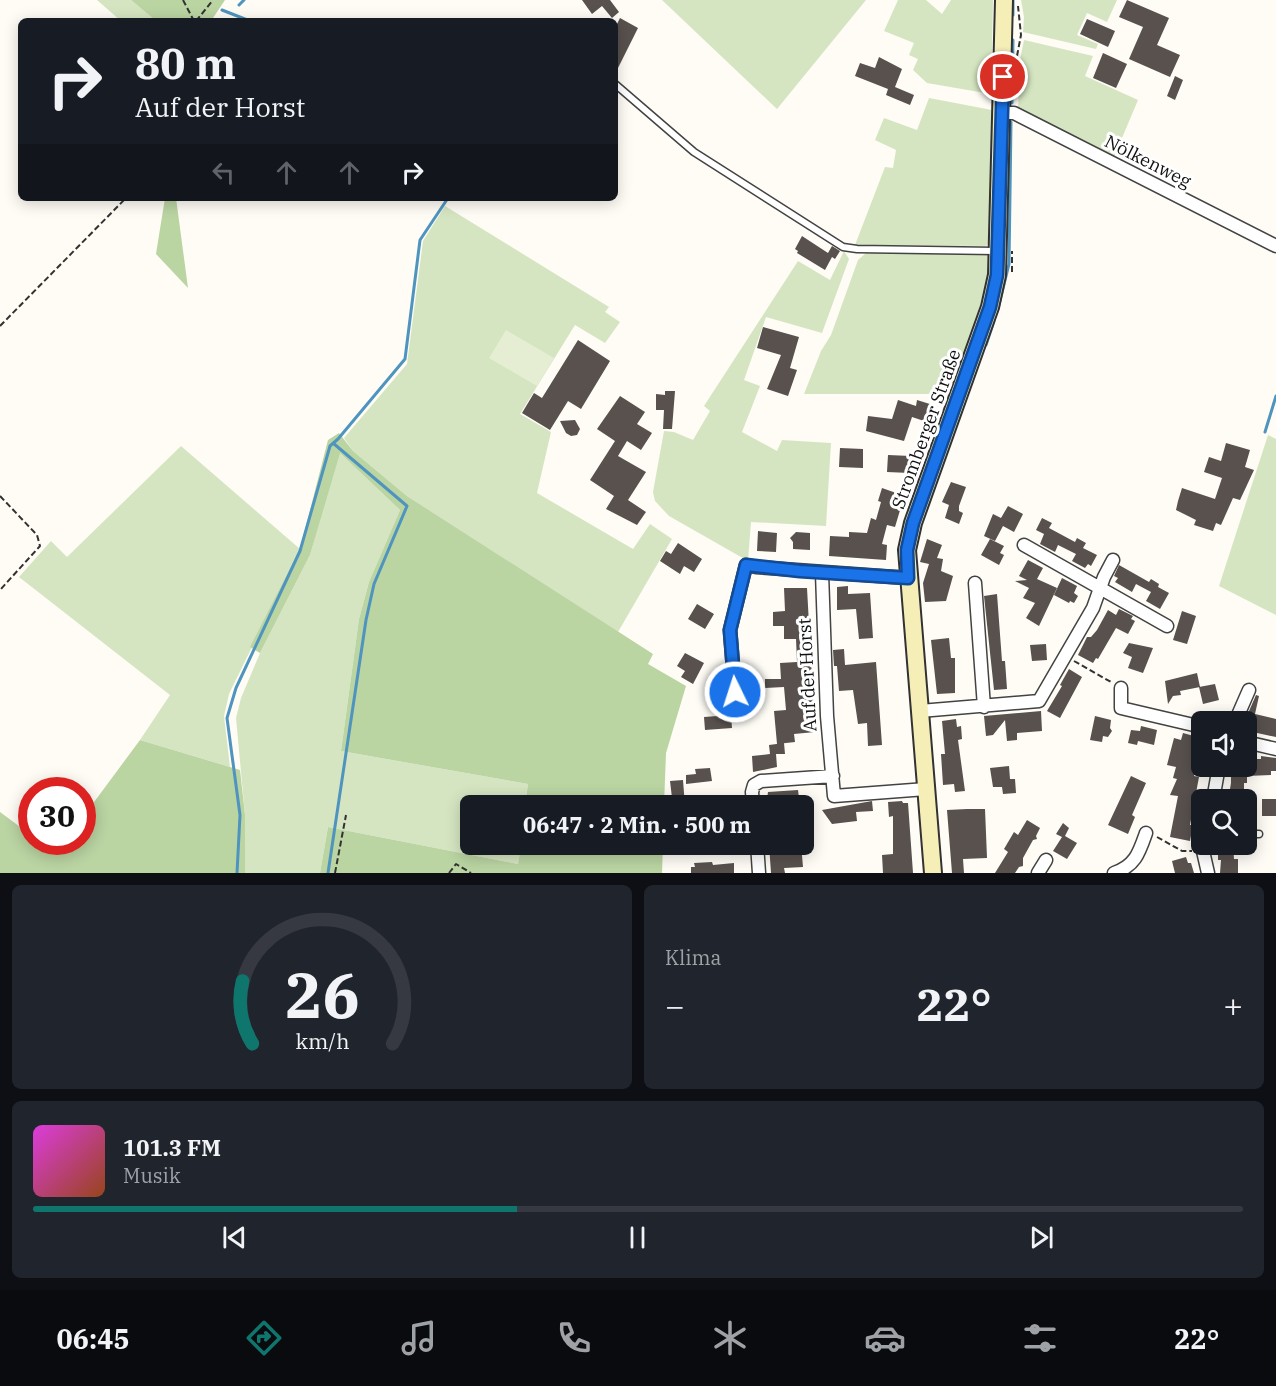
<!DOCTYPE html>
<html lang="de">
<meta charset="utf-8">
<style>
:root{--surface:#171b24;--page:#20242c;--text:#f1f3f6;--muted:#9ea1a6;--line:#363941;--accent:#0f766e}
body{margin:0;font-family:"IBM Plex Serif",serif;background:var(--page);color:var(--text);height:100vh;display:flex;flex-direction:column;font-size:22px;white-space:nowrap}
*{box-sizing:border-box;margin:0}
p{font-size:20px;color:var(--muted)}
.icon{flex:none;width:33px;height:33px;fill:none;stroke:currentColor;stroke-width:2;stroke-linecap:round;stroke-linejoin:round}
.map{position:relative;height:873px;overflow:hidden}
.panel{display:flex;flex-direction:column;gap:12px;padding:12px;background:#0d0f14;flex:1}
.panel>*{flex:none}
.hud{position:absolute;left:18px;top:18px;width:600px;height:183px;border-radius:9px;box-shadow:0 3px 15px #0003;background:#171b24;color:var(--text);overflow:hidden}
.controls{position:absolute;left:1191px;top:711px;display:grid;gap:12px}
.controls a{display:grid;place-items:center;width:66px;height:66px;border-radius:9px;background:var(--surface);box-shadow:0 3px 15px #0003;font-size:30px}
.speed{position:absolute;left:18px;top:777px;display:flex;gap:12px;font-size:30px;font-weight:700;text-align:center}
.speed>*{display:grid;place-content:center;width:78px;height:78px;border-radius:50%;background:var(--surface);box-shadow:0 3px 15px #0003;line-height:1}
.speed .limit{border:9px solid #d22;background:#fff;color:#111}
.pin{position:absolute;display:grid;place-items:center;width:51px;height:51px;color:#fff;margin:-26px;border:3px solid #fff;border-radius:50%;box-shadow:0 2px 6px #0007}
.me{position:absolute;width:66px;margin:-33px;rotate:356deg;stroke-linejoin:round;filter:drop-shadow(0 0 4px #0008)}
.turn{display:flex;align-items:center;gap:21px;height:126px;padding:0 18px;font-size:27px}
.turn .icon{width:78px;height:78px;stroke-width:2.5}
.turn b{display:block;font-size:42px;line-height:51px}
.lanes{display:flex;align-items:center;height:57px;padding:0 18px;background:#0003;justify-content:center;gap:30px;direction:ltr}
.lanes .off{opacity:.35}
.big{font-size:45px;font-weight:700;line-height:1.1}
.panel .tile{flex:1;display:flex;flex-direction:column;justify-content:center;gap:9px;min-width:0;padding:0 21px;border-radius:9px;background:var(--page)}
.panel .dial{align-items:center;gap:0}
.dial svg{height:156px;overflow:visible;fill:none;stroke:var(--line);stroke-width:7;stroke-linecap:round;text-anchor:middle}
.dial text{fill:var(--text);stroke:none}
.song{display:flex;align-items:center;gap:18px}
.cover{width:72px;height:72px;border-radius:9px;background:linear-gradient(135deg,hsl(300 70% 55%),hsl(20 70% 35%))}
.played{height:6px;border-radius:3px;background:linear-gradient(90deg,var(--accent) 40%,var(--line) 40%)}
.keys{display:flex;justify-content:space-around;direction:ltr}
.heat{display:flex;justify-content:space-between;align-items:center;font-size:33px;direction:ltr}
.panel .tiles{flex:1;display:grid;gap:12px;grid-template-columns:1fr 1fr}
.tile:last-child{grid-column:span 2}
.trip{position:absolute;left:460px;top:795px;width:354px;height:60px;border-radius:9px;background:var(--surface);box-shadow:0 3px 15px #0003;font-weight:700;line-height:60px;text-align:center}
.menu{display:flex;height:96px;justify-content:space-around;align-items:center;background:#090b0e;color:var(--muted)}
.menu .icon{width:42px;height:42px}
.menu .active{color:var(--accent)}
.menu b{font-size:27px;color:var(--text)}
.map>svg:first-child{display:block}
</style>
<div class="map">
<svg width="1276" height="873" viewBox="0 0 1276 873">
<rect width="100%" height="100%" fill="#fefcf5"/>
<path fill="#d5e5c1" d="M 97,0 L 131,0 L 156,21 L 121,21 Z
M 662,0 L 866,0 L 777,109 Z
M 898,0 L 926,0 L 942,14 L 951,0 L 993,0 L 991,94 L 927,83 L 913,70 L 918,59 L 909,55 L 914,43 L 884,31 Z
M 1021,0 L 1117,0 L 1107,22 L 1087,13 L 1077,35 L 1098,44 L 1096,49 L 1023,32 L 1024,17 Z
M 1024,40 L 1093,56 L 1085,76 L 1138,100 L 1114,157 L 1018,108 L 1020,60 Z
M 929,98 L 992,110 L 990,242 L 986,246 L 855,245 L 885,167 L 893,168 L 896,150 L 875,140 L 884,118 L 917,130 Z
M 445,206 L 609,307 L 605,312 L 620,322 L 605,343 L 575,325 L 520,414 L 551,432 L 537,493 L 633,549 L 650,524 L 672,539 L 618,632 L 407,496 L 353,451 L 344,438 L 407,364 L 423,241 Z
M 844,251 L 849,259 L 822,333 L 766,317 L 744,380 L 760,386 L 742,432 L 777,451 L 782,440 L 831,443 L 826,526 L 751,522 L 748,561 L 669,516 L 655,501 L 653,492 L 664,431 L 674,432 L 693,440 L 710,411 L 704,406 L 798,261 L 830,280 Z
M 866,253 L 992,254 L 981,308 L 949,394 L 804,394 L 821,351 L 831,335 L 858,260 Z
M 1268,435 L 1276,439 L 1276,615 L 1219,586 Z
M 181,446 L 300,549 L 229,694 L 224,716 L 230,767 L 140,740 L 170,695 L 19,577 L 51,541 L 67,557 Z
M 339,452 L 400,510 L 369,582 L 359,619 L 341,751 L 528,784 L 525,805 L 471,806 L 471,844 L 521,845 L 518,864 L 328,827 L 320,873 L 245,873 L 245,815 L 236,718 L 241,698 L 260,653 L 310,555 Z"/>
<path fill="#bad4a2" d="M 131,0 L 225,0 L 211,21 L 156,21 Z
M 165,198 L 176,198 L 188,288 L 156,254 Z
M 339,433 L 353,451 L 407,496 L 653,654 L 648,664 L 686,686 L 666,753 L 664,805 L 525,805 L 528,784 L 341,751 L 359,619 L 369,582 L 400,510 L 340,453 L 310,555 L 260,653 L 250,647 L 300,549 L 328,440 Z
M 140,740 L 240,770 L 245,815 L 245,873 L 0,873 L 0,812 L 31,835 L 32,842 L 40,842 L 55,853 L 64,842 L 82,842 L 83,817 Z
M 328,827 L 518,864 L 521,845 L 663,845 L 662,873 L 320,873 Z"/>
<path fill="#e5eed2" d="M 506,330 L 554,358 L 537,386 L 489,358 Z"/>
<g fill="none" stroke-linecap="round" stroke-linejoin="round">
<path stroke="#4e94bf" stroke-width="3" d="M 239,5 L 244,0
M 222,10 L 250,21
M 1013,15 L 1013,0
M 1012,103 L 1013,40
M 998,309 L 1009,264 L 1011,122
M 986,345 L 994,321
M 1265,432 L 1276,396
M 237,873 L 240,815 L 227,718 L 236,688 L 300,551 L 330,446 L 338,439 L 405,359 L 420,240 L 448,198
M 328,873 L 366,620 L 374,584 L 407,506 L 333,443"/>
</g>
<path fill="#58514e" d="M 582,0 L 610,0 L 619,12 L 612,18 L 602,6 L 592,14 Z
M 1127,0 L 1169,18 L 1157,45 L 1180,55 L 1170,77 L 1129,59 L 1143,27 L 1119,17 Z
M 620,18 L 638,28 L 615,74 L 615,28 Z
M 1087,19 L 1115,31 L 1108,47 L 1080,34 Z
M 1103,53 L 1127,64 L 1116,88 L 1093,78 Z
M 879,57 L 902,69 L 895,87 L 914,95 L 910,105 L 886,95 L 888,89 L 855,76 L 860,63 L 875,68 Z
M 1175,76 L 1183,80 L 1175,100 L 1167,96 Z
M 802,236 L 828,253 L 832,246 L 840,251 L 835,259 L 832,257 L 825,270 L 797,253 L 798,251 L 795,249 Z
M 763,327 L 799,337 L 790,368 L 797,370 L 788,396 L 767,389 L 781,355 L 757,348 Z
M 578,340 L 610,361 L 581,409 L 568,401 L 550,430 L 522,413 L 534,393 L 542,398 Z
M 665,391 L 675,391 L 672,429 L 663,429 L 664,410 L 656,410 L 656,394 L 665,395 Z
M 620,396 L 645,412 L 637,424 L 652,433 L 641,450 L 627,441 L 618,456 L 646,472 L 628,500 L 646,512 L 637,525 L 606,509 L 614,496 L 590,480 L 615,441 L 597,429 Z
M 898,400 L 916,406 L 917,400 L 933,405 L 927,422 L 912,417 L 904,441 L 866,431 L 868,416 L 892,419 Z
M 575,420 L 580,429 L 577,435 L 571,436 L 566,433 L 560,421 Z
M 1226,443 L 1250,450 L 1245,467 L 1254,470 L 1240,500 L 1233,498 L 1221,525 L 1216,523 L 1213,531 L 1194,525 L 1196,520 L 1176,510 L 1178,501 L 1182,488 L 1215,499 L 1222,478 L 1204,472 L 1209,457 L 1221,461 Z
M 840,448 L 863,449 L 863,468 L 839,467 Z
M 888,455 L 911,456 L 910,473 L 887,472 Z
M 951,482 L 966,487 L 959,506 L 959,511 L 963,513 L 959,524 L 945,518 L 949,505 L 942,502 Z
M 882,488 L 899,494 L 895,505 L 901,507 L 895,527 L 887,525 L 882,544 L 887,545 L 886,560 L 829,556 L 830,536 L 849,537 L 849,532 L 867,533 L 871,518 L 876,520 L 881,502 L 878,501 Z
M 1008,506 L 1023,514 L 1014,532 L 1003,526 L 995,541 L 984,536 L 993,514 L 1001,518 Z
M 1042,518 L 1052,523 L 1049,528 L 1075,542 L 1077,538 L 1086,543 L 1083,548 L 1097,555 L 1091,566 L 1088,564 L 1085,568 L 1072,561 L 1076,554 L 1058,545 L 1055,552 L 1040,544 L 1044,534 L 1036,530 Z
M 758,531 L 777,533 L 776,552 L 757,551 Z
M 796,532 L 810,533 L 810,550 L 793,549 L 793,542 L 790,538 Z
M 927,539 L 942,545 L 937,558 L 943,559 L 941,571 L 953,576 L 946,601 L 925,602 L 923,583 L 929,564 L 920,562 Z
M 990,539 L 1004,546 L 1000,553 L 1004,555 L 999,565 L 981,555 Z
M 678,543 L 702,559 L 694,572 L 684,566 L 680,574 L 660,561 L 666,551 L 671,554 Z
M 1028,560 L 1043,568 L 1037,579 L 1057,588 L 1039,626 L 1026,618 L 1035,603 L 1023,598 L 1029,588 L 1015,581 L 1027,580 L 1019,576 Z
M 1119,565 L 1149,582 L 1151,579 L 1159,584 L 1158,587 L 1169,593 L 1160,609 L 1146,601 L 1151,592 L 1136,584 L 1132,592 L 1115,582 L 1118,578 L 1114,576 Z
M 1062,578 L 1077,586 L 1074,593 L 1078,596 L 1074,603 L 1070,601 L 1069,603 L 1054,595 Z
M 848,586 L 848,594 L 870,593 L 873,638 L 859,639 L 856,609 L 837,610 L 837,587 Z
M 784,588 L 807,588 L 815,732 L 794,734 L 795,742 L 777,744 L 774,711 L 786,710 L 784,687 L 765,688 L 765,679 L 781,679 L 780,663 L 797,662 L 796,639 L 784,639 L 784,626 L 773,626 L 773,612 L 785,611 Z
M 997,594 L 1002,661 L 1005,661 L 1007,689 L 994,690 L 984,596 Z
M 697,604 L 714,614 L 705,629 L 688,619 Z
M 1119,609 L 1133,616 L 1131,619 L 1135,621 L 1128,634 L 1116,628 L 1098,659 L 1096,658 L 1093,663 L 1078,655 L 1087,637 L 1091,637 L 1097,630 L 1108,610 L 1116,615 Z
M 1182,611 L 1196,616 L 1187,644 L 1173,640 Z
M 949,638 L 951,658 L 955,658 L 955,693 L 937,694 L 931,640 Z
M 1129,643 L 1153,648 L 1143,673 L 1128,668 L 1132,657 L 1123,653 Z
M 1046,644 L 1047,660 L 1032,661 L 1030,645 Z
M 844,649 L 845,665 L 876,662 L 882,745 L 868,746 L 867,723 L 858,724 L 853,690 L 839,691 L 837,666 L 834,666 L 833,650 Z
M 685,653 L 704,663 L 693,684 L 681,677 L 685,671 L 677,666 Z
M 1069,669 L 1082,677 L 1060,718 L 1047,711 L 1062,686 L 1060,685 Z
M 1197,673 L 1200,687 L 1180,691 L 1181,695 L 1173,696 L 1168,704 L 1165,681 Z
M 1215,684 L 1219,700 L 1203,704 L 1199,687 Z
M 1256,695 L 1259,696 L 1255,714 L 1276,719 L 1276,737 L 1248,731 L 1251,719 L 1246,718 Z
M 1041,711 L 1042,731 L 1017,733 L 1017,740 L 1007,741 L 1005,720 L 993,735 L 986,736 L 984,716 Z
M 731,715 L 732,728 L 705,730 L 704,717 Z
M 1095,716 L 1111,720 L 1110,728 L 1112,731 L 1108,737 L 1103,736 L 1102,742 L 1090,740 Z
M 956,719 L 957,727 L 961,726 L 962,739 L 958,740 L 965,791 L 955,792 L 954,784 L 943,785 L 941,754 L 945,754 L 942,721 Z
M 1141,726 L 1157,730 L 1154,745 L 1138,741 L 1137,745 L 1128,743 L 1131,730 L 1140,731 Z
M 1183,733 L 1201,738 L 1194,766 L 1196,767 L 1194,776 L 1199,777 L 1190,825 L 1193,825 L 1190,841 L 1170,837 L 1178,796 L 1170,795 L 1177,779 L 1173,778 L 1176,767 L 1167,765 L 1174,738 L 1181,740 Z
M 784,743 L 785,754 L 776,754 L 777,767 L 753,772 L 752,756 L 770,754 L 769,745 Z
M 1261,756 L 1276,758 L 1276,771 L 1271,771 L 1271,775 L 1247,776 L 1247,783 L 1244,783 L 1244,789 L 1242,789 L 1242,800 L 1225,800 L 1225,789 L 1230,789 L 1231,783 L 1231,766 L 1256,766 L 1256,759 L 1261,759 Z
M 1009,766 L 1010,779 L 1015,779 L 1016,793 L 1003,794 L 1002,787 L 993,787 L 990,768 Z
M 710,768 L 712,781 L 686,784 L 686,775 L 696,774 L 695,769 Z
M 1131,776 L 1146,783 L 1132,815 L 1135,817 L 1128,834 L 1108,825 Z
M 683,780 L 685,806 L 673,806 L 670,781 Z
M 798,790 L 799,798 L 794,799 L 795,806 L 766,806 L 768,792 Z
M 1262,799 L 1276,799 L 1276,816 L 1262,816 Z
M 872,801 L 873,811 L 856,812 L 857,821 L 832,824 L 822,810 Z
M 902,801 L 903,803 L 908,803 L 913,873 L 883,873 L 882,855 L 893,854 L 893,816 L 889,817 L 888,802 Z
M 967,809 L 985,809 L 987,858 L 963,859 L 964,873 L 952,873 L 947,810 Z
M 1027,820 L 1040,828 L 1036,836 L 1037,839 L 1033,840 L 1023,858 L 1023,866 L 1019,867 L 1015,873 L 995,873 L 1008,852 L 1004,849 L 1014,832 L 1018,835 Z
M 1063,823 L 1069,828 L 1065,836 L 1077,843 L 1067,859 L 1053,851 L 1062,837 L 1056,834 Z
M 769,844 L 801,844 L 803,867 L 784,868 L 785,873 L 771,873 Z
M 1233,845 L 1234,859 L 1238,859 L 1238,873 L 1220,873 L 1221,860 L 1218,860 L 1218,849 Z
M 1186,857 L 1188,863 L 1191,863 L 1194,873 L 1175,873 L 1172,861 Z
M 712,862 L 713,865 L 734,863 L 734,873 L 691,873 L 691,867 L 695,867 L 694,863 Z"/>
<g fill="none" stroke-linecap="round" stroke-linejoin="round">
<g stroke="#434343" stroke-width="9">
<path id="service" d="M 615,84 L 694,152 L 843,247 L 857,249 L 996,251
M 1246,834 L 1259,834"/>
</g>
<g stroke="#434343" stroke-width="15">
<path id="minor" d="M 1002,113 L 1014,113 L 1276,246
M 1024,545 L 1167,626
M 822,573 L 827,716 L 834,796 L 926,789
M 975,583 L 984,707
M 1121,688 L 1121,708 L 1202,727
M 735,692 L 730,630 L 746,565 L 756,567 L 908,578
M 920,711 L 1039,701 L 1093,608 L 1104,577 L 1113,560
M 1235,722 L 1249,690
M 1246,742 L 1276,749
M 1213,800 L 1219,766
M 753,806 L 752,792 L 754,785 L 761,781 L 833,776
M 757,844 L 759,873
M 1204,844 L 1203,851 L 1208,873
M 1038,873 L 1046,860
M 1114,873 C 1135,866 1139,853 1146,833"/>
</g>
<g stroke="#323232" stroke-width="20">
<path id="secondary" d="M 933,873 L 907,550 L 913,523 L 990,307 L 997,275 L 1004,0"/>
</g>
<path stroke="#323232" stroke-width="2" stroke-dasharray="6 3" stroke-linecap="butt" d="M 183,0 L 194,21
M 196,21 L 213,0
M 1017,56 L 1021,35 L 1018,6
M 1012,272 L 1012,251
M 0,326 L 126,198
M 0,496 L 37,535 L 40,546 L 0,590
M 1074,661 L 1111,682
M 1157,837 L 1182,851 L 1192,851
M 335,873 L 346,815
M 449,873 L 456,864 L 471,873"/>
<use href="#service" stroke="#fff" stroke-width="6"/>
<use href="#minor" stroke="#fff" stroke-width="12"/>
<use href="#secondary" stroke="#f6eeb7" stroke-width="16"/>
</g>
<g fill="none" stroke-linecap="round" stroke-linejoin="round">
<g stroke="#114b97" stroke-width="15">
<path id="route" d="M 735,692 L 730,630 L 746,565 L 800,571 L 908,578 L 907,550 L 913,523 L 990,307 L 997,275 L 1003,77"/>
</g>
<use href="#route" stroke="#1a73e8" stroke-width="10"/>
</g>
<g text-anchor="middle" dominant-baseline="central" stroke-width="6" stroke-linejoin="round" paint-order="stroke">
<g font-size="18" fill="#101010" stroke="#fff">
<text transform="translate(1148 161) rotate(27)">Nölkenweg</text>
<text transform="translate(926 429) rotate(-70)">Stromberger Straße</text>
<text transform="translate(807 675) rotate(-93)">Auf der Horst</text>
</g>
</g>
</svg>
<div class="controls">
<a><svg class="icon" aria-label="sound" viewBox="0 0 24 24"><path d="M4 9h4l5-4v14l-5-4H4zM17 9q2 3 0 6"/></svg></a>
<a><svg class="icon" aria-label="search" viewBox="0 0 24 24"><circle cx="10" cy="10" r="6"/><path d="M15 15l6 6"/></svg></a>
</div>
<div class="speed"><div class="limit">30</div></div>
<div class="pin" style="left:1003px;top:77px;background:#d93025"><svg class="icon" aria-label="arrive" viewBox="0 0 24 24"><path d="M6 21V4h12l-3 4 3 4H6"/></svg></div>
<svg class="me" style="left:735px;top:692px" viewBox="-20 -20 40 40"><circle r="17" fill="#1a73e8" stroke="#fff" stroke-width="3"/><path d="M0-11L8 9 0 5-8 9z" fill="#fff"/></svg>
<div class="trip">06:47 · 2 Min. · 500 m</div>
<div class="hud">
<div class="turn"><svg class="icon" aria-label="right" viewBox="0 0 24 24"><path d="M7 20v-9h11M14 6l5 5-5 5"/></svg><div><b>80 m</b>Auf der Horst</div></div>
<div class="lanes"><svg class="icon off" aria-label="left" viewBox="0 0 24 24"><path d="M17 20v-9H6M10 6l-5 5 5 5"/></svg><svg class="icon off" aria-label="ahead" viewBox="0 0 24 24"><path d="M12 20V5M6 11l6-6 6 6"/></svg><svg class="icon off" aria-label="ahead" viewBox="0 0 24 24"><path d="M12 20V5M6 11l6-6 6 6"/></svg><svg class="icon" aria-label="right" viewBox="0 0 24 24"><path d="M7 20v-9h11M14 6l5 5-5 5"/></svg></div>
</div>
</div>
<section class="panel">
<div class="tiles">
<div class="tile dial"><svg viewBox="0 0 100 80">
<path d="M14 69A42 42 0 1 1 86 69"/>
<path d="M14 69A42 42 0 0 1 9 37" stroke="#0f766e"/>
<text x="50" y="56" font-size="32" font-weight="700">26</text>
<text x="50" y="72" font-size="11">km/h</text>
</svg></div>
<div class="tile"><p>Klima</p>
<div class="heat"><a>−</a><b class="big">22°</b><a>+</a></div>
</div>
<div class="tile">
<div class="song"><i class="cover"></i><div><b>101.3 FM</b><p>Musik</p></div></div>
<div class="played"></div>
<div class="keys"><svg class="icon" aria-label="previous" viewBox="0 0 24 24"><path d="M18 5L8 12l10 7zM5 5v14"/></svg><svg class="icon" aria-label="pause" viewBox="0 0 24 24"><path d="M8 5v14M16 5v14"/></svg><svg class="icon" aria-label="next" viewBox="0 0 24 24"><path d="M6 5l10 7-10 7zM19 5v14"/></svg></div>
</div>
</div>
</section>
<nav class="menu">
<b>06:45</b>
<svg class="icon active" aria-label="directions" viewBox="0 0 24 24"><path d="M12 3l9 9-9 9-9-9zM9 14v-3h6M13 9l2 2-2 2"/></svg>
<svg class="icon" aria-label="music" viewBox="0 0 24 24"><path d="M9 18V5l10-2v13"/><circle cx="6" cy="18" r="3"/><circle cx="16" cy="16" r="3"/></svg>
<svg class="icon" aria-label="phone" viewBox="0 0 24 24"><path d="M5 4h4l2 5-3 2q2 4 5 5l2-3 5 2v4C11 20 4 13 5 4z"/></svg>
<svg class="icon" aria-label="climate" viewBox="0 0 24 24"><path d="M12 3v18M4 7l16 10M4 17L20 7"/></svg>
<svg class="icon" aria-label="car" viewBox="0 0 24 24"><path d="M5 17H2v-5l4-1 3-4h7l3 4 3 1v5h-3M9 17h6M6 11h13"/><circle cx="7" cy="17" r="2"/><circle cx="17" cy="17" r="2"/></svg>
<svg class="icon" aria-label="filters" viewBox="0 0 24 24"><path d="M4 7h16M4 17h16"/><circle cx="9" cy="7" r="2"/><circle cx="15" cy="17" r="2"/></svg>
<b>22°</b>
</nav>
